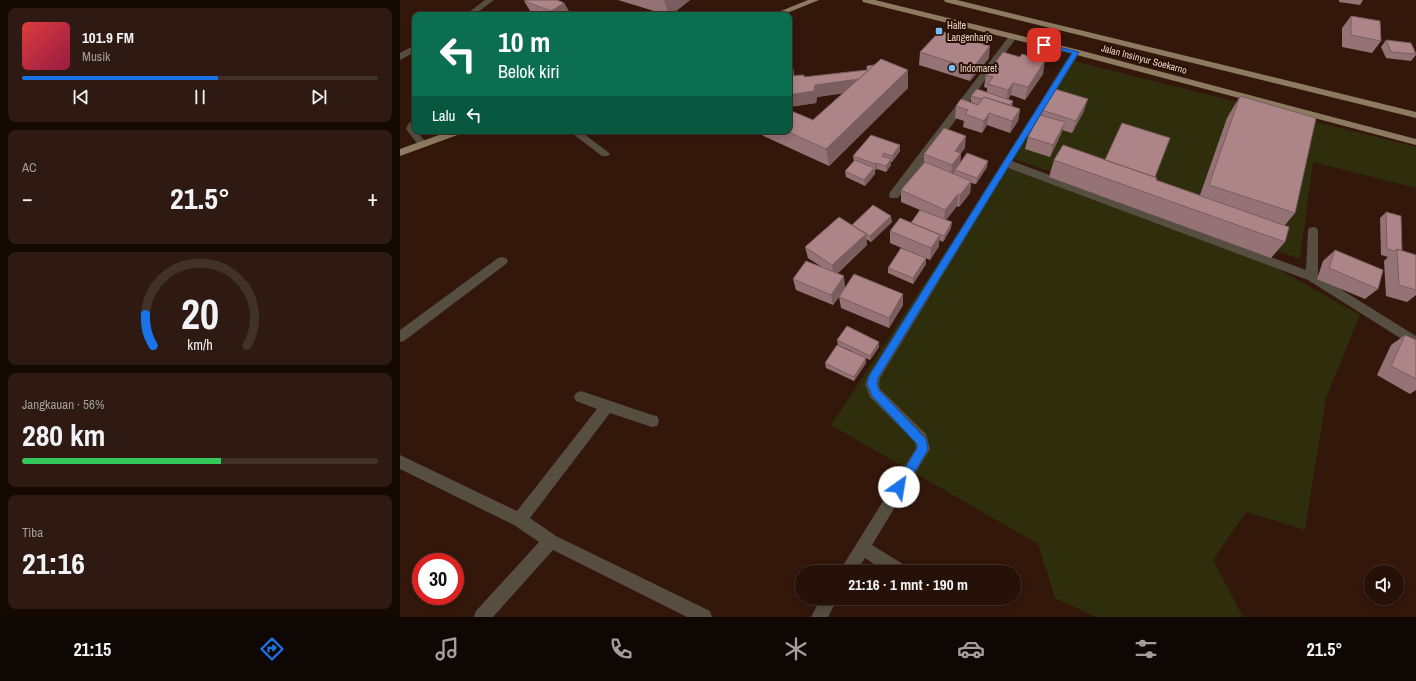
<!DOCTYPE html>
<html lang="id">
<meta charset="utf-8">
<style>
:root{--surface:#261108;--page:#2e1a12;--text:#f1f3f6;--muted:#a49d9c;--line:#423129;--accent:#1a73e8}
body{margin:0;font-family:"Archivo Narrow",sans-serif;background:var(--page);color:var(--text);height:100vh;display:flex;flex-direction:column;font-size:15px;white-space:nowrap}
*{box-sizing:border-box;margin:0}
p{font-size:13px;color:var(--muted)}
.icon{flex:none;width:22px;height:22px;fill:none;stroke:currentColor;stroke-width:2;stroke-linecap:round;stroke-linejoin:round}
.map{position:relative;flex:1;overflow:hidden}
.sheet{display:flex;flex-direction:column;gap:8px;padding:8px;background:#150904;width:400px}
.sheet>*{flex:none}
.top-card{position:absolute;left:12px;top:12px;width:380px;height:122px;border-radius:8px;box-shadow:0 2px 10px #0003,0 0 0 1px var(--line);background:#0b6e4f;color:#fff;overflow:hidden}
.controls{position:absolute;left:964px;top:565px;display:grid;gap:8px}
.controls a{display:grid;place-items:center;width:40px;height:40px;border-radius:50%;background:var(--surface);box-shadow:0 2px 10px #0003,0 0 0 1px var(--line);font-size:20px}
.speed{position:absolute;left:12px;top:553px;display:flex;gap:8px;font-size:20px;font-weight:700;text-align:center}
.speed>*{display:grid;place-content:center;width:52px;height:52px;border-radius:50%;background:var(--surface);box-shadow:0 2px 10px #0003,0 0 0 1px var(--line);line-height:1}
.speed .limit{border:6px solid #d22;background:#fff;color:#111}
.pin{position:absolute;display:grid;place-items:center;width:34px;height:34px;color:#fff;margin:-17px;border-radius:8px;box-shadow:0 2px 6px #0006}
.me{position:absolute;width:44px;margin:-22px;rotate:32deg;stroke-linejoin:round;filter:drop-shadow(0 0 3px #0008)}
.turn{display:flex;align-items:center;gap:14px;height:84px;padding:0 20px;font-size:18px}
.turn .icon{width:52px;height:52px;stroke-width:2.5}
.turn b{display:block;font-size:28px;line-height:34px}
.then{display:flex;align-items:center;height:38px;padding:0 20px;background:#0003;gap:8px;font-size:15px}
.big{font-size:30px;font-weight:700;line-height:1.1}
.sheet .tile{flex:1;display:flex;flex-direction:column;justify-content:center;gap:6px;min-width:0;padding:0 14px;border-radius:8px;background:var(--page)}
.sheet .dial{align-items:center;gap:0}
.dial svg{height:104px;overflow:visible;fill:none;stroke:var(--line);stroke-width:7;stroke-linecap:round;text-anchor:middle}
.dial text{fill:var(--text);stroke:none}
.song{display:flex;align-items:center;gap:12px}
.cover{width:48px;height:48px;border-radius:6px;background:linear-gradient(135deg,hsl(0 70% 55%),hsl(340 70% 35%))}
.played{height:4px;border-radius:2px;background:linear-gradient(90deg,var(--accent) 55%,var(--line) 55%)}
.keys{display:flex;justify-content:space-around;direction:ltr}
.heat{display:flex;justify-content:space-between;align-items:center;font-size:22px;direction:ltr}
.charge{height:6px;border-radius:3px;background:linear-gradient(90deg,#34c759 56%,var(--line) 0)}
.trip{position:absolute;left:395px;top:565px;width:226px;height:40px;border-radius:20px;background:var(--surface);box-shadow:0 2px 10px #0003,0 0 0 1px var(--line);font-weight:700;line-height:40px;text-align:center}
.dock{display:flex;height:64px;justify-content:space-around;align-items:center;background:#0f0703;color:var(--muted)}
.dock .icon{width:28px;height:28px}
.dock .current{color:var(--accent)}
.dock b{font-size:18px;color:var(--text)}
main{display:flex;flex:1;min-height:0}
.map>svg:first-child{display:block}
</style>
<main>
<section class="sheet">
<div class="tile">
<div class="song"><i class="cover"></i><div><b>101.9 FM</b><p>Musik</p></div></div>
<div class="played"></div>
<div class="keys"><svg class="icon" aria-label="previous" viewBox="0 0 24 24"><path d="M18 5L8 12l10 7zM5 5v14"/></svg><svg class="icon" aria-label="pause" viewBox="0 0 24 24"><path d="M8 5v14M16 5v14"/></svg><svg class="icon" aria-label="next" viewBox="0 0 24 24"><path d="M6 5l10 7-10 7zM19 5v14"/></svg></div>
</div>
<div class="tile"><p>AC</p>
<div class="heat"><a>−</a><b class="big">21.5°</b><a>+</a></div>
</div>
<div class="tile dial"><svg viewBox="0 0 100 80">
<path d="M14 69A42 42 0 1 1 86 69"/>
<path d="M14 69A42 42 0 0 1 8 45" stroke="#1a73e8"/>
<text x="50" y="56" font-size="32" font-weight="700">20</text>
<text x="50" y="72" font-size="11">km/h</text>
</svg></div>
<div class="tile"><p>Jangkauan · 56%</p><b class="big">280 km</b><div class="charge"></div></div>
<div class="tile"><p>Tiba</p><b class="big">21:16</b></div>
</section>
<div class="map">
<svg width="1016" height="617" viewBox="0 0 1016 617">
<rect width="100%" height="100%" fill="#33170a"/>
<path fill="#2e2e0c" d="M 666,59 L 1016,147 L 1016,188 L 913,162 L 900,259 L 608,157 Z
M 602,166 L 873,266 L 960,315 L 926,398 L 905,530 L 846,512 L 813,560 L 843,617 L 696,617 L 655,598 L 638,544 L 431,425 Z"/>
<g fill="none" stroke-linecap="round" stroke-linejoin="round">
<path fill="#564e41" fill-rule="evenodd" d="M 85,0 L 94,0 L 74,15 L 65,15 Z
M 610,35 L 616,35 L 617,37 L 498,198 L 490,198 L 489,195 L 490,192 Z
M 15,45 L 15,52 L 0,60 L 0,53 Z
M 676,49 L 680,52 L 612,161 L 906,270 L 908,231 L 909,228 L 913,227 L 917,228 L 918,231 L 918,275 L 1016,336 L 1016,348 L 908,280 L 608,168 L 480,378 L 479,384 L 480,389 L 526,434 L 530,449 L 472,545 L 506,566 L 508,572 L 486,572 L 465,558 L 456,572 L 439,572 L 516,448 L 515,442 L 470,397 L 465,384 L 468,376 L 672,52 Z
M 15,119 L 15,131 L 17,131 L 27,144 L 25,146 L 19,146 L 6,129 L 8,124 Z
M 169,131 L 180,131 L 208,152 L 210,154 L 208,156 L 202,156 Z
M 102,257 L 106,258 L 108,261 L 106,264 L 4,341 L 0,342 L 0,330 L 98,258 Z
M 181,391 L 252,415 L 257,416 L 259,421 L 257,426 L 252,427 L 210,413 L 130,518 L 156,536 L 310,611 L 312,617 L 287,617 L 153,550 L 93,617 L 74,617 L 76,611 L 139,542 L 114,525 L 0,469 L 0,455 L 117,511 L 197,409 L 176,401 L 174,397 L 176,393 Z
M 421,598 L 438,598 L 428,617 L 411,617 Z"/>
<path fill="#8c7a61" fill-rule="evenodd" d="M 408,0 L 419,0 L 382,15 L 371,15 Z
M 462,0 L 475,0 L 679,50 L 1016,139 L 1016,145 L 673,54 L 463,2 Z
M 544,0 L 557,0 L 1016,112 L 1016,118 L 545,2 Z
M 50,131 L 65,131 L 63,133 L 0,156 L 0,149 Z"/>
</g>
<path fill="#957275" d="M 218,0 L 290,0 L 271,15 L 267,15 Z
M 939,0 L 963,0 L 960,5 L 939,2 Z
M 124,1 L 164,3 L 171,15 L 135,15 L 132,14 Z
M 951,16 L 981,41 L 972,53 L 942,47 L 942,28 Z
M 986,40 L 1016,54 L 1016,55 L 1011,61 L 986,58 L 981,47 Z
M 520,52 L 589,58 L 570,81 L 519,65 Z
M 389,65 L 393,68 L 394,76 L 508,88 L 429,166 L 353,131 L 389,131 L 413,120 L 443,93 L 417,97 L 416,103 L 389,107 Z
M 643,74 L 625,100 L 611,95 L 608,99 L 613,101 L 612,106 L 620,109 L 618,121 L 610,133 L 587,125 L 582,133 L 563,127 L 564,121 L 555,118 L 556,106 L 578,105 L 571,102 L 571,96 L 587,92 L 587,88 L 584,87 L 586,75 Z
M 840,96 L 895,213 L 885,225 L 885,242 L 871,258 L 649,177 L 654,160 L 755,177 L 756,180 L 800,195 L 827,118 Z
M 642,110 L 684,111 L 672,133 L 662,130 L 661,134 L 650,157 L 625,149 L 628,137 L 641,115 Z
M 565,148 L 561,153 L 560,163 L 587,167 L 576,184 L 571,183 L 570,193 L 559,207 L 557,206 L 546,220 L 551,228 L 543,242 L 539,240 L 539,246 L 530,260 L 490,243 L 490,231 L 511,223 L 520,210 L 501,202 L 501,190 L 524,164 L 524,154 Z
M 500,151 L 492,162 L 491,161 L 491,165 L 486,172 L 477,169 L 475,170 L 475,174 L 465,186 L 446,177 L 445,171 L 454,162 L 453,156 Z
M 986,212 L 1002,251 L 1016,255 L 1016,295 L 1007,302 L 986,296 L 984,261 L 988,257 L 981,255 L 980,218 Z
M 492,222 L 471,242 L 466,239 L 467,245 L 437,274 L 445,287 L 503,305 L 489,328 L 441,308 L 439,297 L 433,305 L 396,290 L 393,279 L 423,268 L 408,258 L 405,247 Z
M 935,250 L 978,289 L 965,299 L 917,279 L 923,261 Z
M 526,258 L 526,264 L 513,284 L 488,273 L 488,268 Z
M 1005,335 L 1016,340 L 1016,390 L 1010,394 L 977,375 L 991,345 Z
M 437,340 L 479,347 L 470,360 L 466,358 L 466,363 L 454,381 L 426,368 L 425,363 L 452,351 L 438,345 Z"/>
<path fill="#795d5f" d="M 264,0 L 290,0 L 271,15 L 269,15 Z
M 164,3 L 171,15 L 153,15 L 151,11 Z
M 389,39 L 390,39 L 392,51 L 389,52 Z
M 590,46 L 589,58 L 570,81 L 572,69 Z
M 645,61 L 643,74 L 625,100 L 628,87 Z
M 393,68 L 395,80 L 389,83 L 389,70 Z
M 508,70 L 508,88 L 429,166 L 426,149 Z
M 467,77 L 468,90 L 417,97 L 416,103 L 389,107 L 389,95 L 415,85 Z
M 613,83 L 611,95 L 606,103 L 608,90 Z
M 688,99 L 684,111 L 672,133 L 676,121 Z
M 620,109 L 618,121 L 610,133 L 612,121 Z
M 589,113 L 587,125 L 582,133 L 584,121 Z
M 665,122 L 661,134 L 650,157 L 653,145 Z
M 566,136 L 565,148 L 561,153 L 560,165 L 555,170 L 555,172 L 551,177 L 552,165 L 555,151 Z
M 500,145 L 500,151 L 492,162 L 492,156 Z
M 491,159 L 491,165 L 486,172 L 486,166 Z
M 588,161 L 587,167 L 576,184 L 577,178 Z
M 476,163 L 477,169 L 475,170 L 475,164 Z
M 474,168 L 475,174 L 465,186 L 464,180 Z
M 571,181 L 570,193 L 559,207 L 560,195 Z
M 558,194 L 557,206 L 544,222 L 545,210 Z
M 491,216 L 492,222 L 471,242 L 470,236 Z
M 552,222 L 551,228 L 543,242 L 544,236 Z
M 466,234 L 467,245 L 434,276 L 432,265 Z
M 540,235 L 539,246 L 530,260 L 531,248 Z
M 526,258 L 526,264 L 513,284 L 513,278 Z
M 444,276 L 445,287 L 433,305 L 431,295 Z
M 503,294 L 503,305 L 489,328 L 489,318 Z
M 479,342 L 479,347 L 470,360 L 470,356 Z
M 466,358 L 466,363 L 454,381 L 454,377 Z"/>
<path fill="#ad8588" stroke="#795d5f" d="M 127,0 L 157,0 L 164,3 L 151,11 L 124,1 Z
M 121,12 L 130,15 L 116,15 Z
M 264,13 L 266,15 L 260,15 Z
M 951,16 L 980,21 L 981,41 L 951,35 Z
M 540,31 L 590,46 L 572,69 L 520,52 Z
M 986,40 L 1011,43 L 1016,54 L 991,52 Z
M 603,52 L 620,57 L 622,54 L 645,61 L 628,87 L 613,83 L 608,90 L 588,84 L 593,77 L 586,75 Z
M 481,59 L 508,70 L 426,149 L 386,131 L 389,131 L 389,110 L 413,120 Z
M 389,65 L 393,68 L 389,70 Z
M 474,65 L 459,79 L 415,85 L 414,91 L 389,95 L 389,76 L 404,75 L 404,77 L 467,70 L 467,66 Z
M 577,89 L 613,101 L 610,105 L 584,97 L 582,99 L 571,96 Z
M 655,89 L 688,99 L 676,121 L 642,110 Z
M 840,96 L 916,118 L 895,213 L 809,185 Z
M 584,97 L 620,109 L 612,121 L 589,113 L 584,121 L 565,114 L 568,110 L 556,106 L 561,99 L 578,105 Z
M 640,115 L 665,122 L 653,145 L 628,137 Z
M 722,123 L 770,138 L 755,177 L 705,160 Z
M 544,128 L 566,136 L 555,151 L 561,153 L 552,165 L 524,154 Z
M 471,135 L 500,145 L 492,156 L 484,153 L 482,156 L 491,159 L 486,166 L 476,163 L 475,164 L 453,156 Z
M 663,145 L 757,178 L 756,180 L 889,227 L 885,242 L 654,160 Z
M 567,153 L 588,161 L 577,178 L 555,170 Z
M 455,160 L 474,168 L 464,180 L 445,171 Z
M 525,162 L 571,181 L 560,195 L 558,194 L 545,210 L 501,190 Z
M 473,205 L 491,216 L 470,236 L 452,225 Z
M 520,210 L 552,222 L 544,236 L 511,223 Z
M 986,212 L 1001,216 L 1002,251 L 997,249 L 995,251 L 987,249 Z
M 439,217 L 466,234 L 432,265 L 405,247 Z
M 500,218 L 540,235 L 531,248 L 490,231 Z
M 501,248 L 526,258 L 513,278 L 488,268 Z
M 997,249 L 1016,255 L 1016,290 L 999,285 Z
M 935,250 L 983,270 L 978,289 L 929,268 Z
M 406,261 L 444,276 L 431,295 L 393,279 Z
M 454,274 L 503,294 L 489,318 L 439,297 Z
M 447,326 L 479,342 L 470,356 L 437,340 Z
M 1005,335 L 1016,340 L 1016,379 L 991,366 Z
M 437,345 L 466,358 L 454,377 L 425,363 Z"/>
<path fill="#1a73e8" stroke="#114b97" d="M 642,43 L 679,52 L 478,378 L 477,384 L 479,390 L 526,439 L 528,449 L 526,453 L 503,491 L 499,493 L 495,491 L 494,487 L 517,448 L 517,444 L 472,396 L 467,384 L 469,376 L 672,53 L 642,46 Z"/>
<g fill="#78bff7" stroke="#290e03" stroke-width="1.5">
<rect x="535" y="27" width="8" height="8" rx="2"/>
<circle cx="552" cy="68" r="4"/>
</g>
<g text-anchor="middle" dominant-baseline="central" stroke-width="4" stroke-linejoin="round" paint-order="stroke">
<g font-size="10" fill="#e7d4cb" stroke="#290e03" text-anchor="start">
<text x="547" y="25">Halte<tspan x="547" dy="12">Langenharjo</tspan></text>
<text x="560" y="68">Indomaret</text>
</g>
<g font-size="10" fill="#e7d4cb" stroke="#290e03">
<text transform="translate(744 59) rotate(15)">Jalan Insinyur Soekarno</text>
</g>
</g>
</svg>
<div class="controls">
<a><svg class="icon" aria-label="sound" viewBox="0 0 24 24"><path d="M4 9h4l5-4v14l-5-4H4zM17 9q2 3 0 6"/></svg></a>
</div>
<div class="speed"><div class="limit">30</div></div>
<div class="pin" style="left:644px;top:45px;background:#d93025"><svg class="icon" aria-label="arrive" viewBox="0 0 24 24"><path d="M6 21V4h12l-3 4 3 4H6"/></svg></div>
<svg class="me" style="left:499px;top:487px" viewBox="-20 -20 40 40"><circle r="19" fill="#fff"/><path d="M0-13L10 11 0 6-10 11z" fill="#1a73e8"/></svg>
<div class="trip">21:16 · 1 mnt · 190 m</div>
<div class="top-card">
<div class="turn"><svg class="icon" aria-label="left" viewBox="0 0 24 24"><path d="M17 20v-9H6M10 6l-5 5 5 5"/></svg><div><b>10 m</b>Belok kiri</div></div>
<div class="then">Lalu<svg class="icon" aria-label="left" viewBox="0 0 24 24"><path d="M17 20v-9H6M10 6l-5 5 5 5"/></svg></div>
</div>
</div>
</main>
<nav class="dock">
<b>21:15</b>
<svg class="icon current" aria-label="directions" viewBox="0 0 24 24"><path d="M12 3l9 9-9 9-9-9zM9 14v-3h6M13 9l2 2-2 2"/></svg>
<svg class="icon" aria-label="music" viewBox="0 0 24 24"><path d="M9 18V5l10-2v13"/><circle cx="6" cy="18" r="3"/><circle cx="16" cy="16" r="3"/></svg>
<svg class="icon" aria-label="phone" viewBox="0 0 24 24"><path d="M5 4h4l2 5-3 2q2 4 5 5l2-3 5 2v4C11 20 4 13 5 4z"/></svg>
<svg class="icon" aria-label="climate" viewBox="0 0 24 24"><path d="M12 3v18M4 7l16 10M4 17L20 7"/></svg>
<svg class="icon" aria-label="car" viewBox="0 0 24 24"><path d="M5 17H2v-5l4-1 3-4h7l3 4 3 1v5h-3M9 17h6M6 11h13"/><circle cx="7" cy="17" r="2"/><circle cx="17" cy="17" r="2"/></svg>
<svg class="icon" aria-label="filters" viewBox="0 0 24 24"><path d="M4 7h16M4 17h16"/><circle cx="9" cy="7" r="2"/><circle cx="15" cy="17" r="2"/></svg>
<b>21.5°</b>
</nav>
